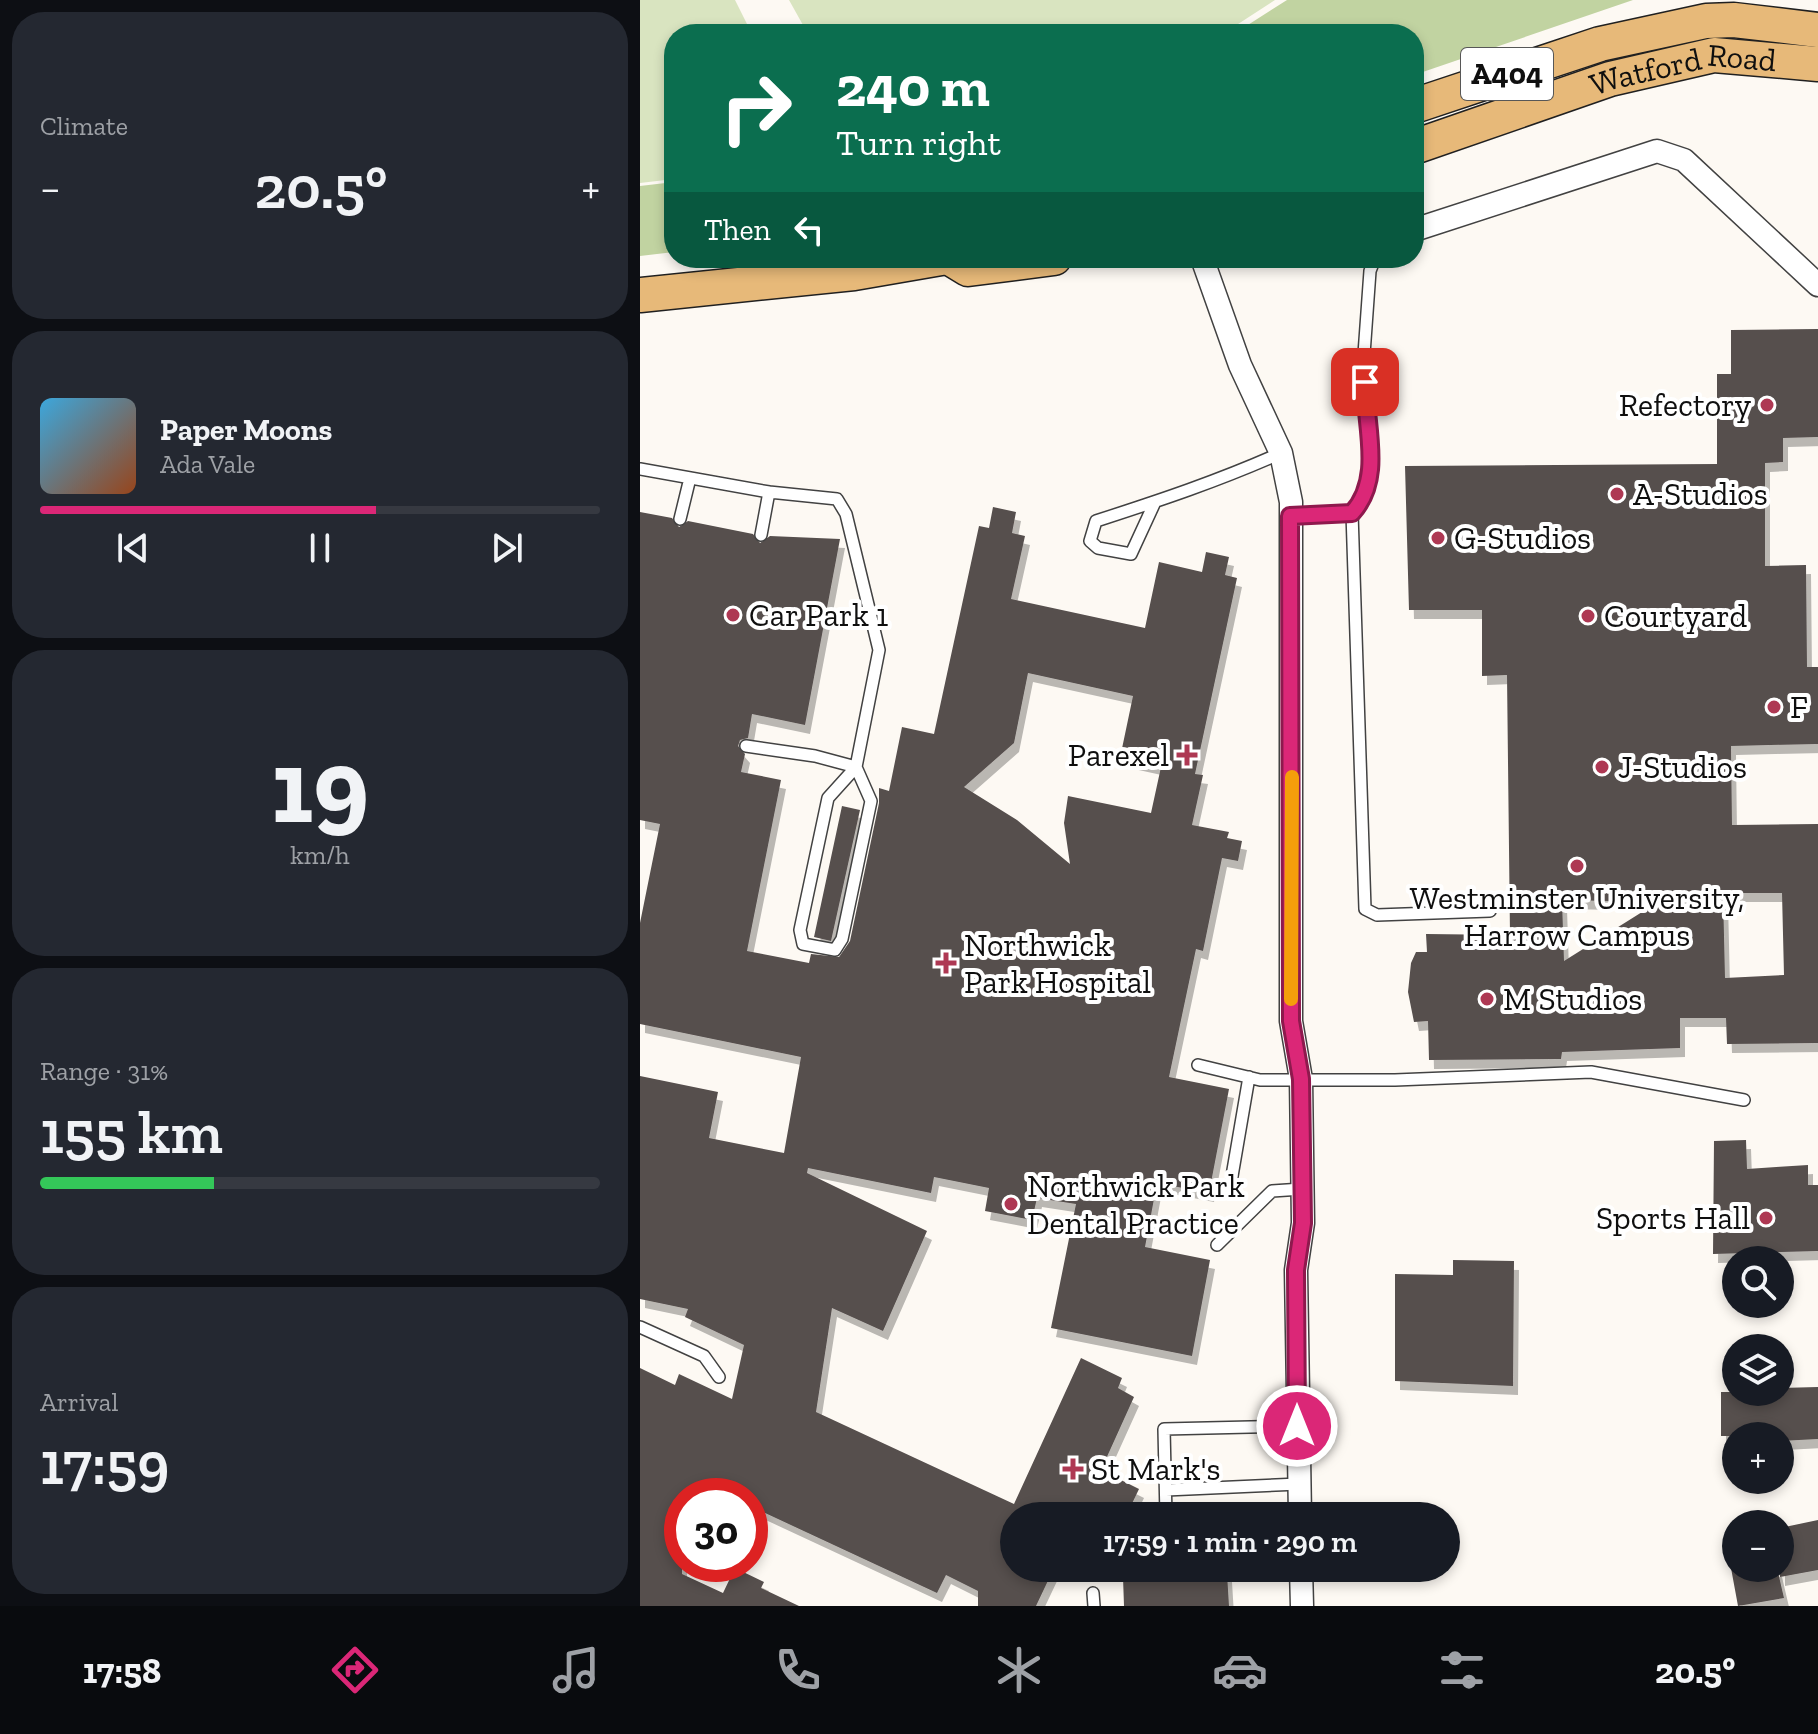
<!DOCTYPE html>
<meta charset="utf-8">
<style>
:root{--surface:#171b24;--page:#242831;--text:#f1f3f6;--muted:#9ea1a6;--line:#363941;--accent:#db2777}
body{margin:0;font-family:"Zilla Slab",serif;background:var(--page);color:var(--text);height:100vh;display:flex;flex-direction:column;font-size:30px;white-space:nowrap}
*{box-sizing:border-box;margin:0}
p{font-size:26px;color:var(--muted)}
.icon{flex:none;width:44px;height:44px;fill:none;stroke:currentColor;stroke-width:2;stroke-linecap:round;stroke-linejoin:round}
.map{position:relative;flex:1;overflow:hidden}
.side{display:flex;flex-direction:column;gap:12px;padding:12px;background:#0d0f14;width:640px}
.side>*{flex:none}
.hud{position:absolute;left:24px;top:24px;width:760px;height:244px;border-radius:32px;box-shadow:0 4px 12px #0003;background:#0b6e4f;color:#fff;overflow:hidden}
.tools{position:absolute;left:1082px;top:1246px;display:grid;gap:16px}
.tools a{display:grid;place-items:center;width:72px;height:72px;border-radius:50%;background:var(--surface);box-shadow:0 4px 12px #0003;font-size:40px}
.speed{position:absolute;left:24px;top:1478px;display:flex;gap:16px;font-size:40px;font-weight:700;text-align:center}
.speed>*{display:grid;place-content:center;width:104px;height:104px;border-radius:50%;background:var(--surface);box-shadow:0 4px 12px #0003;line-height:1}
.speed .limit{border:12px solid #d22;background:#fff;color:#111}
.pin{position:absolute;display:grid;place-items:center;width:68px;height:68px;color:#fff;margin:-34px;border-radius:16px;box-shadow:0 4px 12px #0006}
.me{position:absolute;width:88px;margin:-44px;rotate:0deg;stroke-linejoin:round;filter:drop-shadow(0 0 6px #0008)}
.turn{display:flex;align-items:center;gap:28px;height:168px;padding:0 40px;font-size:36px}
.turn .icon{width:104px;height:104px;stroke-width:2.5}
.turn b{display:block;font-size:56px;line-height:68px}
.then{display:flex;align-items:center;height:76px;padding:0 40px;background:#0003;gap:16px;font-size:30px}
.big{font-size:60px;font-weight:600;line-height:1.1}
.side .tile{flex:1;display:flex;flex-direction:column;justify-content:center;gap:12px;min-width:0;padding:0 28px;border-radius:32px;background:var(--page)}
.side .dial{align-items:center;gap:0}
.dial b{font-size:104px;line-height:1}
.song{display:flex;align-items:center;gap:24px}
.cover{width:96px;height:96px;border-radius:12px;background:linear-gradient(135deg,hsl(200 70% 55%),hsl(20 70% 35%))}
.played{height:8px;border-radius:4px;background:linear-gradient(90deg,var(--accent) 60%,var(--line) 60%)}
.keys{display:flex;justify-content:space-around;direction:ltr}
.heat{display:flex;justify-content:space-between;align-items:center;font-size:44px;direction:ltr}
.charge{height:12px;border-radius:6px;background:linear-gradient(90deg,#34c759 31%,var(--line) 0)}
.trip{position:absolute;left:360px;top:1502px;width:460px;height:80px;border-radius:40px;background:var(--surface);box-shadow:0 4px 12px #0003;font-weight:600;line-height:80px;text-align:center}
.dock{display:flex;height:128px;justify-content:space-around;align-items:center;background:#090b0e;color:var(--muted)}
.dock .icon{width:56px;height:56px}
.dock .selected{color:var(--accent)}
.dock b{font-size:36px;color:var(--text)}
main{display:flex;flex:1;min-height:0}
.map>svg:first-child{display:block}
</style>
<main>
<section class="side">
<div class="tile"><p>Climate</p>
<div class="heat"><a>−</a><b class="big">20.5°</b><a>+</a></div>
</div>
<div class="tile">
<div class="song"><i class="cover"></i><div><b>Paper Moons</b><p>Ada Vale</p></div></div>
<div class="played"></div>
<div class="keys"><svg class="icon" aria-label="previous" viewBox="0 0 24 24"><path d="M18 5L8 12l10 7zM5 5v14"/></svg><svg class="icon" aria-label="pause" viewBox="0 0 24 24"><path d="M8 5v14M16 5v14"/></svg><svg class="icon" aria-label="next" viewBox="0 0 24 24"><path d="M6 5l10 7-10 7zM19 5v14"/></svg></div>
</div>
<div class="tile dial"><b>19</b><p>km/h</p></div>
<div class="tile"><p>Range · 31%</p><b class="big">155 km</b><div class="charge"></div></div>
<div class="tile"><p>Arrival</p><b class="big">17:59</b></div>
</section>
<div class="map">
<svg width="1178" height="1606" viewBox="0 0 1178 1606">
<defs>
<filter id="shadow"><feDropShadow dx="5" dy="9" stdDeviation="0" flood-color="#0004"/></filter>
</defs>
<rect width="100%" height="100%" fill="#fdf9f3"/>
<path fill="#d9e4c0" d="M 0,0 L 95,0 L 112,34 L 34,34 L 34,179 L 0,183 Z
M 149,0 L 635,0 L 595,26 L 569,34 L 168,34 Z"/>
<path fill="#c1d3a1" d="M 647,0 L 993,0 L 774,75 L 774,34 L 586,34 L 600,30 Z
M 34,182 L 34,252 L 0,256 L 0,186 Z"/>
<path fill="#564f4d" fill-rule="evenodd" filter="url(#shadow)" d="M 1178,329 L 1178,437 L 1143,438 L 1143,462 L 1125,463 L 1125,566 L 1166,565 L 1167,667 L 1178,667 L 1178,744 L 1091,746 L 1092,825 L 1178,824 L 1178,1043 L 1087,1044 L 1086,1018 L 1040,1018 L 1040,1048 L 922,1052 L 921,1059 L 789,1060 L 788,1021 L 774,1022 L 768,992 L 771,963 L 776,952 L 787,952 L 786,934 L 870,935 L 867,675 L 842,676 L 842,610 L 769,610 L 765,466 L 1077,464 L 1077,374 L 1091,374 L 1091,330 ZM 1083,893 L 1142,893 L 1144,975 L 1085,978 ZM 922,900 L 1018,902 L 924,961 Z
M 353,507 L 376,512 L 372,533 L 385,536 L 371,599 L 505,628 L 519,562 L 562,572 L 566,552 L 589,557 L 585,575 L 597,578 L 555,774 L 563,775 L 552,825 L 589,832 L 587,838 L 602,841 L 598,861 L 582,858 L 563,951 L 556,949 L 529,1077 L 589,1089 L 569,1193 L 517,1183 L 505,1247 L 570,1260 L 552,1356 L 411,1328 L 436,1204 L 397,1198 L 392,1220 L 345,1211 L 349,1188 L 294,1177 L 291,1193 L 168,1168 L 167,1173 L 287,1231 L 243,1331 L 192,1308 L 176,1412 L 374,1504 L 441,1358 L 482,1378 L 478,1388 L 494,1397 L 461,1470 L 499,1489 L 486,1516 L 459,1504 L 452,1516 L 374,1516 L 374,1568 L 414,1568 L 396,1606 L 338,1606 L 338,1591 L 306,1575 L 297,1593 L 110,1506 L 110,1496 L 89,1496 L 75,1489 L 72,1496 L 42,1496 L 42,1574 L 83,1593 L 95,1568 L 124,1582 L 121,1588 L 159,1606 L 0,1606 L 0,1368 L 35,1385 L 39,1374 L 92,1399 L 104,1345 L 45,1317 L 48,1309 L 0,1299 L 0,1076 L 78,1092 L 69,1138 L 144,1153 L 161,1057 L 0,1024 L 0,923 L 20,824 L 0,820 L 0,512 L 32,518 L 39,527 L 48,521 L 113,534 L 120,543 L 130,536 L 200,539 L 165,725 L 112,714 L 108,738 L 100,740 L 98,746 L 105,754 L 101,772 L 141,780 L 107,951 L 169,963 L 171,954 L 199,957 L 210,941 L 239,803 L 239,788 L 249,791 L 262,727 L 294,734 L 339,526 L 349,528 ZM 388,673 L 493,696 L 480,758 L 521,767 L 511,813 L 428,796 L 424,823 L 430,864 L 377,820 L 324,787 L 374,743 Z
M 202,806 L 220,810 L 191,941 L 174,937 Z
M 1106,1140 L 1107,1169 L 1168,1165 L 1168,1185 L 1178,1185 L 1178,1251 L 1073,1254 L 1074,1141 Z
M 813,1260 L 874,1261 L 873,1386 L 755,1381 L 755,1274 L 813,1275 Z
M 1178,1387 L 1178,1439 L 1140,1441 L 1140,1436 L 1081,1436 L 1081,1392 L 1140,1392 L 1140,1388 Z
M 1178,1520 L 1178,1570 L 1140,1577 L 1140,1528 Z
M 1091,1568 L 1137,1568 L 1144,1598 L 1098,1606 Z
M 587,1573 L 589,1606 L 484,1606 L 483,1577 Z"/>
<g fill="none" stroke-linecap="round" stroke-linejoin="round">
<g stroke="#424242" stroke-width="14">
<path id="service" d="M 0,469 L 129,492 L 197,499 L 206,514 L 239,650 L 216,767 L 188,798 L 160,930 L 163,944 L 195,950 L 202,939 L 231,801 L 216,767 L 175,756 L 106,746
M 515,502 L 491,554 L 458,548 L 450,541 L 456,521 C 521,500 578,481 641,453
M 712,513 L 725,909 L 737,915 L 850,911
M 650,516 L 712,513 L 728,489 L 731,474 L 724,354 L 730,271 L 735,258
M 40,519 L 50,478
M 121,535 L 129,492
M 558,1065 L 620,1080 L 755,1080 L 951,1072 L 1104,1100
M 592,1176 L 609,1077
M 577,1245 L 632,1191 L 662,1189
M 0,1327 L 64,1356 L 79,1377
M 526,1490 L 659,1484
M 526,1516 L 524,1429 L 657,1426
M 453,1593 L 454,1606"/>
</g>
<g stroke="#424242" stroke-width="25">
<path id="minor" d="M 774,230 L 1017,151 L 1044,160 L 1178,285
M 562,258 L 600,365 L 641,453 L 651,502 L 651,1021 L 661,1079 L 663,1223 L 656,1270 L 660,1516
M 661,1568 L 662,1606"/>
</g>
<g stroke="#202020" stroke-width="37">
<g id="primary">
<path d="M 774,106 L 960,44 L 1066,21 L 1094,20 L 1178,30"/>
<path id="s1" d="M 774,147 L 970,79 L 1074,55 L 1178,64"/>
<path d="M 310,258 L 328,269 L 414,258"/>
<path d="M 0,295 L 214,273 L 301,258"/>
</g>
</g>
<use href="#service" stroke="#fff" stroke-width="11"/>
<use href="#minor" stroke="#fff" stroke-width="22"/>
<use href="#primary" stroke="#e7b979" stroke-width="34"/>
</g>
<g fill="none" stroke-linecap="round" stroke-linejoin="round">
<g stroke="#8e194d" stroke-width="20">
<path id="route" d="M 657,1426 L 656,1270 L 663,1223 L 661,1079 L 651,1021 L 650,516 L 712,513 C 744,478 725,426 725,382"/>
</g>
<use href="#route" stroke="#db2777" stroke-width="14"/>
<path stroke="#f59e0b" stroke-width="14" d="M 651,999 L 652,777"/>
</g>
<g fill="#ae3853" stroke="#fff" stroke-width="3">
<circle cx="1127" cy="405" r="8"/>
<circle cx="977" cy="494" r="8"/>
<circle cx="798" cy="538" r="8"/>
<circle cx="93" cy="615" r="8"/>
<circle cx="948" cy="616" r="8"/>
<circle cx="1134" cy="707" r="8"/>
<path d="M543 743h8v8h8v8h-8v8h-8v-8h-8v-8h8z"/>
<circle cx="962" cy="767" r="8"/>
<circle cx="937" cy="866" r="8"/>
<path d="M302 951h8v8h8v8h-8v8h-8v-8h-8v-8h8z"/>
<circle cx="847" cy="999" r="8"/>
<circle cx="371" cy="1204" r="8"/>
<circle cx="1126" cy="1218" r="8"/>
<path d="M429 1457h8v8h8v8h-8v8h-8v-8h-8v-8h8z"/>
</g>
<g text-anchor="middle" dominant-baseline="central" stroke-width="8" stroke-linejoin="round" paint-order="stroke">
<rect fill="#fff" stroke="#575757" stroke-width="2" x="821" y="48" width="92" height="52" rx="6"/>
<g font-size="30" font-weight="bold" fill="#0f0f0f">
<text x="867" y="74">A404</text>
</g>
<g font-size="32" fill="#0f0f0f" stroke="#fff">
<text stroke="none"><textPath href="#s1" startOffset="282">Watford Road</textPath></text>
</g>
<g font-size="32" fill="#0f0f0f" stroke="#fff" text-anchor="start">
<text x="1111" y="405" text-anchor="end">Refectory</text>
<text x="993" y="494">A-Studios</text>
<text x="814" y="538">G-Studios</text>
<text x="109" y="615">Car Park 1</text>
<text x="964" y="616">Courtyard</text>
<text x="1150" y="707">F</text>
<text x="529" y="755" text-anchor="end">Parexel</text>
<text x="978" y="767">J-Studios</text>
<text x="937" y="898" text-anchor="middle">Westminster University,<tspan x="937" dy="37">Harrow Campus</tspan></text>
<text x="324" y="945">Northwick<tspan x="324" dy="37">Park Hospital</tspan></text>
<text x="863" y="999">M Studios</text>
<text x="387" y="1186">Northwick Park<tspan x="387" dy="37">Dental Practice</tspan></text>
<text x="1110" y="1218" text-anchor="end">Sports Hall</text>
<text x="451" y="1469">St Mark's</text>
</g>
</g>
</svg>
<div class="tools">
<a><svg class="icon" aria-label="search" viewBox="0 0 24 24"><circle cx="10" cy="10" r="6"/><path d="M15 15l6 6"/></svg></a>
<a><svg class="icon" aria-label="layers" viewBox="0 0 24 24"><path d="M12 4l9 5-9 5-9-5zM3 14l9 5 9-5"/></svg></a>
<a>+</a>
<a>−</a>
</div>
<div class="speed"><div class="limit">30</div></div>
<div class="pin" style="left:725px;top:382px;background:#d93025"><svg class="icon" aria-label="arrive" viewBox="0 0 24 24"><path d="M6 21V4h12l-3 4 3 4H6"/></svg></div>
<svg class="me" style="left:657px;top:1426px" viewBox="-20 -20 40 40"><circle r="17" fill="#db2777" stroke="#fff" stroke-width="3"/><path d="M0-11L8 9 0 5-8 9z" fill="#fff"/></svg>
<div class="trip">17:59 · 1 min · 290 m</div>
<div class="hud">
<div class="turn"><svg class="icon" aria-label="right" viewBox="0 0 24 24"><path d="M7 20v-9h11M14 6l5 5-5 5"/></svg><div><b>240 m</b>Turn right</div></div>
<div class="then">Then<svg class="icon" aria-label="left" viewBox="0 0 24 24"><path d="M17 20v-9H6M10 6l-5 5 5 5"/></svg></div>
</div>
</div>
</main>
<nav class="dock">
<b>17:58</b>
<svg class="icon selected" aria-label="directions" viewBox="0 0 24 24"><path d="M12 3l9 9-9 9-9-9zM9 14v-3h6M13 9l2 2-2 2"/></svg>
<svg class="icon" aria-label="music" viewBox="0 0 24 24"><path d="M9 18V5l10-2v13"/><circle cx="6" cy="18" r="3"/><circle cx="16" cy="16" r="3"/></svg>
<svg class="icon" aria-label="phone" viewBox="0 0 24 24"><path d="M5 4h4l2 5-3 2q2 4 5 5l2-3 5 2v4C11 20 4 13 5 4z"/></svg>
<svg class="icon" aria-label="climate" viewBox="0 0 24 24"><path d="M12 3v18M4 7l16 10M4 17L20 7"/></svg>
<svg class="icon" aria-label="car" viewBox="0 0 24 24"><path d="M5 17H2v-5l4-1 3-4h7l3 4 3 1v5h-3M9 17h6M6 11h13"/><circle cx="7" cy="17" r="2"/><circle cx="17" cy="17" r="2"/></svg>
<svg class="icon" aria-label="filters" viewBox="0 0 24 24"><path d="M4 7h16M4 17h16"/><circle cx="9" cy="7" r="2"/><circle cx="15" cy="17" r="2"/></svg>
<b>20.5°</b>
</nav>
